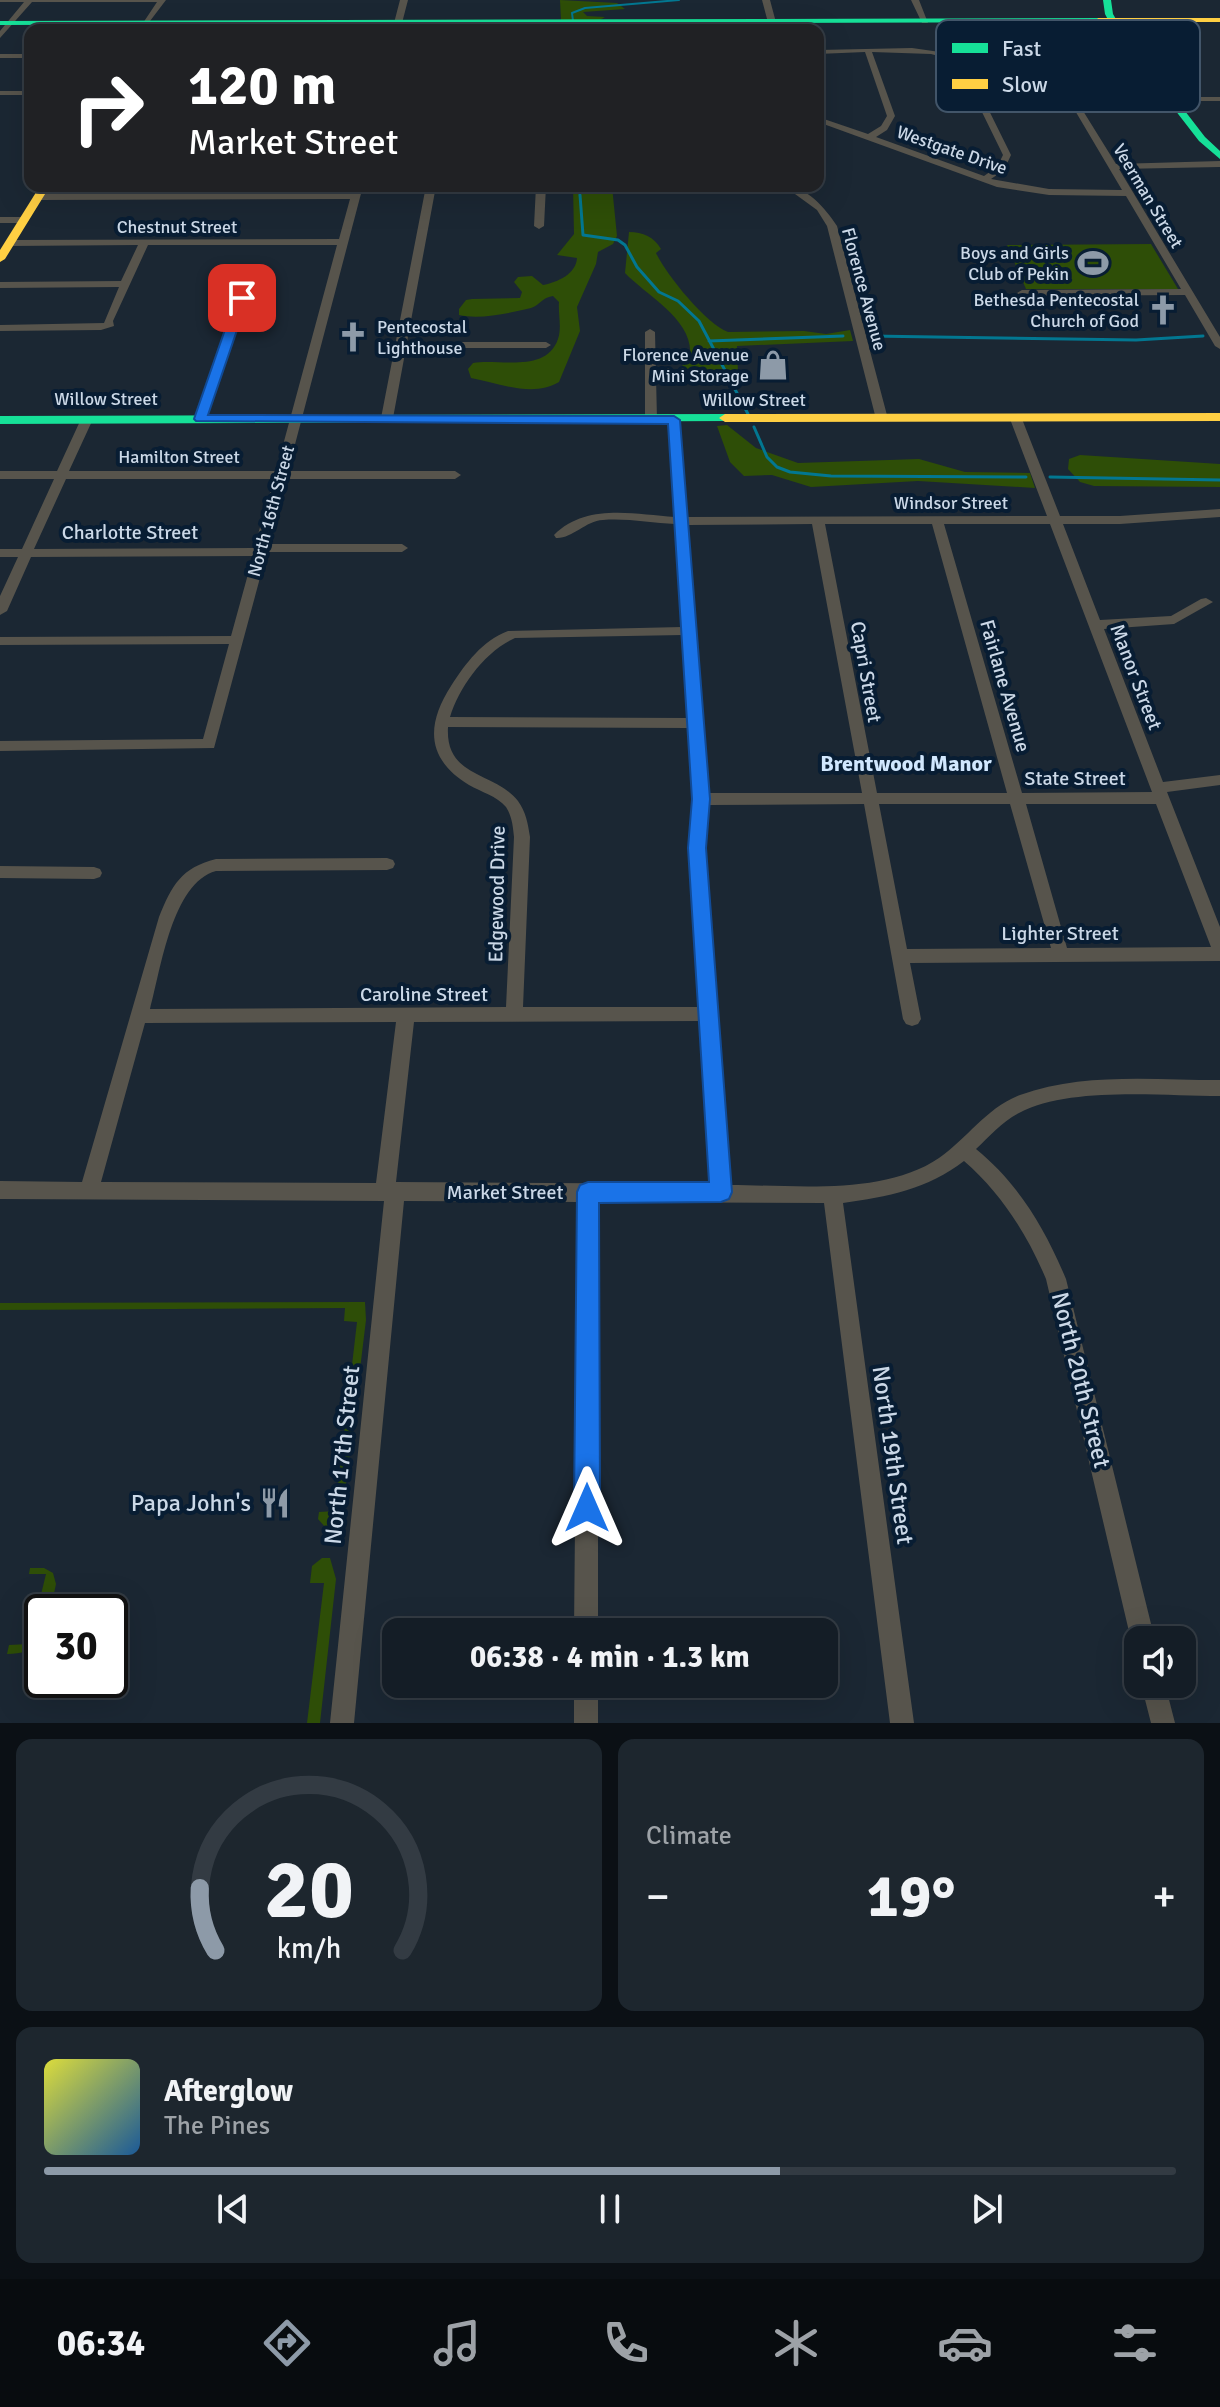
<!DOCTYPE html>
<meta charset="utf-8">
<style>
:root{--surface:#141d26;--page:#1d262e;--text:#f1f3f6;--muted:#9da2a7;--line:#333b43;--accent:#8d9aa8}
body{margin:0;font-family:Signika,sans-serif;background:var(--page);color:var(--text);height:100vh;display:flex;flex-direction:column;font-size:30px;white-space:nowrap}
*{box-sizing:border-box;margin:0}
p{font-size:26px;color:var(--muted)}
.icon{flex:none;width:44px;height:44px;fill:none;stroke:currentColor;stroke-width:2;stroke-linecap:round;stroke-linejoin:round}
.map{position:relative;height:1723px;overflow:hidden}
.sheet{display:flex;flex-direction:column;gap:16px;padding:16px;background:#0b1015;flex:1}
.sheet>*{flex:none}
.top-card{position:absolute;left:24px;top:24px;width:800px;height:168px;border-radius:16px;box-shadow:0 8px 32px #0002,0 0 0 2px var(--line);background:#202124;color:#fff;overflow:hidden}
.tools{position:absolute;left:1124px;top:1626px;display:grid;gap:16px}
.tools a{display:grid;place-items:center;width:72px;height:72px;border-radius:16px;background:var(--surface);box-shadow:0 8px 32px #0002,0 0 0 2px var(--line);font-size:40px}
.speed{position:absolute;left:24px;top:1594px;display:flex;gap:16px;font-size:40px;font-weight:700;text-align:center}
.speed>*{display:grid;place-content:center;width:104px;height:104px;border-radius:50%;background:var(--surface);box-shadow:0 8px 32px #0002,0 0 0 2px var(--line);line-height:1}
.speed .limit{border:4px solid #111;border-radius:12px;background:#fff;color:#111}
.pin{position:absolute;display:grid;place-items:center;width:68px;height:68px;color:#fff;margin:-34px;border-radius:16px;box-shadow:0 4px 12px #0006}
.me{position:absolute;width:88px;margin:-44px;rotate:0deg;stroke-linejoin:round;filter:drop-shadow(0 0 6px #0008)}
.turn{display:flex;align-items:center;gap:28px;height:168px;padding:0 32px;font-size:36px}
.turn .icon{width:104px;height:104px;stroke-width:2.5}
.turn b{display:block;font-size:56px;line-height:68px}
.big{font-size:60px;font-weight:700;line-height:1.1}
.sheet .card{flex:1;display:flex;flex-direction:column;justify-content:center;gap:12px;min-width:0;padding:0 28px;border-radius:16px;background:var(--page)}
.sheet .dial{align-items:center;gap:0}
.dial svg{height:208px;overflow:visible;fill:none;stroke:var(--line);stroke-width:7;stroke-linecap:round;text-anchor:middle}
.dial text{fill:var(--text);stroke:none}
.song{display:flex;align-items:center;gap:24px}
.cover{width:96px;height:96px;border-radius:12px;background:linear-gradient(135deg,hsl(60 70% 55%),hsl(210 70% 35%))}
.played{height:8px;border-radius:4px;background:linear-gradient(90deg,var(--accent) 65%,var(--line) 65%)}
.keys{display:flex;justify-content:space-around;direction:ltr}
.heat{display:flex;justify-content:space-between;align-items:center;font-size:44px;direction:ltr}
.sheet .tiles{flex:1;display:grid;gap:16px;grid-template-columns:1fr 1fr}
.card:last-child{grid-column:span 2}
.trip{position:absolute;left:382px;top:1618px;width:456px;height:80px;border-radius:16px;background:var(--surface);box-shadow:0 8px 32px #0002,0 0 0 2px var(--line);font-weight:700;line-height:80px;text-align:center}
.tabs{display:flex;height:128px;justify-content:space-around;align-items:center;background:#080c0f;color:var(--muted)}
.tabs .icon{width:56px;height:56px}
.tabs .active{color:var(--accent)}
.tabs b{font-size:36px;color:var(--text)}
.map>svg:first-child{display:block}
</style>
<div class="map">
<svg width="1220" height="1723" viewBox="0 0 1220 1723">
<rect width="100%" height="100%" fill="#1b2733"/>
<path fill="#2e4e07" d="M 560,0 L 617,3 L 625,9 L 583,12 L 587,16 L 605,17 L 600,20 L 561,20 Z
M 573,186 L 612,186 L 617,236 L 613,244 L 598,252 L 596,264 L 577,307 L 580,331 L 559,382 C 533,398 498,383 471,378 L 468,369 L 473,363 C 498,358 546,374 558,339 C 562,327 558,314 559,302 L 553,296 C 541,298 540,305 531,308 C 510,313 480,320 459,315 L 459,309 L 466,300 L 472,299 L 520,298 L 522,292 L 514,282 L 518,277 L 532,276 L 543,285 C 558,282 576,274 577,258 L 557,255 L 574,234 Z
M 629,232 C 643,232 654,237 661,249 L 656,253 C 666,274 706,324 728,332 L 804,331 L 826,334 L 850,330 L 853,341 L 737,346 L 738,372 L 745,378 C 734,388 691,376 682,365 L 690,356 C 694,320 647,296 625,273 Z
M 1151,244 L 1178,289 L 1026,289 L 1007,245 Z
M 727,425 L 756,448 L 798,463 L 919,459 L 965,472 L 1030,473 L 1035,488 L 918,481 L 811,487 L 772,475 L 744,476 L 730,462 L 717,426 Z
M 1080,455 L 1220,464 L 1220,487 L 1094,486 L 1080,482 L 1068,469 L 1069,459 Z
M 365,1302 L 366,1320 L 343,1509 L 334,1528 L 326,1528 L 318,1519 L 319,1512 L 335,1511 L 357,1322 L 344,1321 L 345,1308 L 0,1310 L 0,1303 Z
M 322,1558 L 330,1558 L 336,1579 L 320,1723 L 307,1723 L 324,1583 L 310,1583 L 312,1566 Z
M 30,1568 L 44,1568 L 53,1573 L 56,1584 L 50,1612 L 42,1612 C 42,1640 38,1654 7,1654 L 9,1645 L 29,1644 L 46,1574 L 29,1574 Z"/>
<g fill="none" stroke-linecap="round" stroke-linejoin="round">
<path stroke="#027791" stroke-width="2" d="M 573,21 L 572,13 L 585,8 L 679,0
M 579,186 L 580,197"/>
<path stroke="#027791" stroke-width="3" d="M 580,195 L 583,235 L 618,240 L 625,245 L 637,267 L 659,292 L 678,301 L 699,321 L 748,414
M 870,336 L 1136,340 L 1203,336
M 709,341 L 843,336
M 754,427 L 767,457 L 777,467 L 790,472 L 831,476 L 1026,477
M 1050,477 L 1220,480"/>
<path fill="#57544c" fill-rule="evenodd" d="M 0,0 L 166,0 L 147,25 L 143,23 L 157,2 L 32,2 L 0,38 L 0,31 L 24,2 L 0,2 Z
M 400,0 L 408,0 L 402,23 L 398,25 L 394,23 Z
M 762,0 L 770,0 L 778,30 L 770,30 Z
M 911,0 L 919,0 L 928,23 L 922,23 Z
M 1026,19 L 1116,164 L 1220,161 L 1220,167 L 1119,169 L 1220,337 L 1220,349 L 1215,346 L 1185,295 L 1022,296 L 1017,293 L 1022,290 L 1181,289 L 1126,196 L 1049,195 L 997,187 L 818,122 L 818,117 L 868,134 L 881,126 L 887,116 L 865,52 L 818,54 L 818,50 L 912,48 L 947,53 L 963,58 L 1011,155 L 1004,170 L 991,179 L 1049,189 L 1122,190 L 1022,21 ZM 872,52 L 931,54 L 957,61 L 1003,155 L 997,167 L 984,176 L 876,137 L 887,130 L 895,116 Z
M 0,54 L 30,54 L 30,58 L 0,58 Z
M 0,91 L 30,91 L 30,95 L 0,95 Z
M 1173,97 L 1220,97 L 1220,101 L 1170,101 Z
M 353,186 L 363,186 L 288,471 L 455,471 L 461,475 L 455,479 L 286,479 L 269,544 L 402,544 L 408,548 L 402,552 L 267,552 L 214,748 L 0,751 L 0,741 L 203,739 L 229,644 L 0,645 L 0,637 L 231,636 L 253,556 L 31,557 L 7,611 L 0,615 L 0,596 L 18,557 L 0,557 L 0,549 L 22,549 L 54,479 L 0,479 L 0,471 L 57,471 L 81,419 L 87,416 L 93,419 L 69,471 L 276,471 L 337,245 L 148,245 L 113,321 L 114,326 L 101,330 L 0,331 L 0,325 L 104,323 L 119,287 L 0,288 L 0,282 L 121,281 L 138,245 L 10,246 L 5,243 L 10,240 L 339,239 L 350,199 L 38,200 L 33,197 L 38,194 L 352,193 ZM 66,479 L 274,479 L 254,548 L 34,549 Z
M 426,186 L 436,186 L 407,342 L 546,342 L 551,345 L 546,348 L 406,348 L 393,418 L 387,421 L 381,418 Z
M 536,186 L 546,186 L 544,226 L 539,229 L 534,226 Z
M 784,186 C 807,186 825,208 837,226 L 888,419 L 886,421 L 876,419 L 827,226 L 817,210 Z
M 0,217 L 24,217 L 29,220 L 24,223 L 0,223 Z
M 251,268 L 256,271 L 206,419 L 196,421 L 194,419 L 246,271 Z
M 650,329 L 655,332 L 657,420 L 651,423 L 645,420 L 645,332 Z
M 1016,416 L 1022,419 L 1060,516 L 1120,516 L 1220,509 L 1220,517 L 1120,524 L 1063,524 L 1100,620 L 1171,616 L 1201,599 L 1206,598 L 1213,602 L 1174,624 L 1104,629 L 1163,782 L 1220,775 L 1220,785 L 1167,792 L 1220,927 L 1220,961 L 910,963 L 921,1019 L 918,1024 L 912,1026 L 906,1024 L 903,1019 L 864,804 L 708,805 L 705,848 L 730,1185 C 795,1185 883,1196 939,1158 C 968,1138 986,1108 1020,1095 C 1083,1072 1154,1080 1220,1080 L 1220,1096 C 1163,1096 1069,1086 1019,1113 C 1002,1122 990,1136 976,1149 C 1019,1184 1045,1229 1066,1279 L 1155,1640 L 1138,1640 L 1138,1650 L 1134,1649 L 1131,1640 L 1046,1279 C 1027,1234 1001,1193 964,1161 C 928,1189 887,1197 843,1203 L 914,1723 L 890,1723 L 824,1203 L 598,1202 L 598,1632 L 574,1632 L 578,1202 L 404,1201 L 354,1723 L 330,1723 L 384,1201 L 0,1199 L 0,1181 L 82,1182 L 159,917 C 172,885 181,868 216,859 L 387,858 L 393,860 L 395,864 L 393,868 L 387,870 L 216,871 C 172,883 161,969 150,1009 L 506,1007 L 514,837 C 513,827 512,816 506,807 C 497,796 481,792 469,785 C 426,759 426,725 451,686 C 466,663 482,641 508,631 L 682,627 L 675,524 C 652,523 626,518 603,520 C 585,521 572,539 556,538 L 554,535 C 586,503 633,514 675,517 L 670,418 L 680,420 L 687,517 L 1047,516 L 1010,419 ZM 812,524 L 862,793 L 708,793 L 688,525 ZM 825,524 L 932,524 L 1007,793 L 877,793 ZM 944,524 L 1050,524 L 1152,792 L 1022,793 ZM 683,635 L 688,718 L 450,717 C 459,687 485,651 515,638 ZM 448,727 L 689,728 L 693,799 L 689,848 L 699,1007 L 523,1007 L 530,837 C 528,824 526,812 518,801 C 495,771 445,779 448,727 ZM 879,804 L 1010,804 L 1051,948 L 907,949 ZM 1026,804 L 1156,804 L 1211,947 L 1067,948 ZM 700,1021 L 711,1184 L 396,1182 L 414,1022 ZM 396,1022 L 376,1183 L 101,1182 L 145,1023 Z
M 0,866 L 94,867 L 100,869 L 102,873 L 100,877 L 94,879 L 0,878 Z
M 574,1684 L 598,1684 L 598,1723 L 574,1723 Z
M 1141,1684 L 1165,1684 L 1175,1723 L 1151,1723 Z"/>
<path fill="#16e098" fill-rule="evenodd" d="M 1103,0 L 1111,0 L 1113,14 L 1121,28 L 1205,137 L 1220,151 L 1220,159 L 1199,141 L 1114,31 L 1105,14 Z
M 1101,18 L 1098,22 L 0,25 L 0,21 Z
M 725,414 L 730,415 L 730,421 L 0,424 L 0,416 Z"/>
<path fill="#ffcf43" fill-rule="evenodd" d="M 1098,18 L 1220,18 L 1220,22 L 1095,22 Z
M 40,186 L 50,186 L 5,259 L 0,262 L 0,250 Z
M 1220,413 L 1220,421 L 725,422 L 719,418 L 725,414 Z"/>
</g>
<path fill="#1a73e8" stroke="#114b97" stroke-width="2" d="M 242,294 L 248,298 L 208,415 L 674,416 L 680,420 L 710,799 L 706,848 L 732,1192 L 729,1199 L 721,1202 L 599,1203 L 600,1508 L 596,1517 L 587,1521 L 578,1517 L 574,1508 L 577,1192 L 580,1185 L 588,1182 L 709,1182 L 688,848 L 692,799 L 668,424 L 196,421 L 194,419 L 236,298 Z"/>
<defs>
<g id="stadium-bare" transform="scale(2.4)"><path d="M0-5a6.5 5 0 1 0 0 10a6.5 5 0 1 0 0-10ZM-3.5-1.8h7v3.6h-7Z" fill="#8d9aa8" stroke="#081d33" stroke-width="2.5" paint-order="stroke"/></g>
<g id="church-bare" transform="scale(2.4)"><path d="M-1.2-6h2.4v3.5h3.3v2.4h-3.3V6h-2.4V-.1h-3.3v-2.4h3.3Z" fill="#8d9aa8" stroke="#081d33" stroke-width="2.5" paint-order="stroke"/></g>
<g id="shop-bare" transform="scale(2.4)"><path d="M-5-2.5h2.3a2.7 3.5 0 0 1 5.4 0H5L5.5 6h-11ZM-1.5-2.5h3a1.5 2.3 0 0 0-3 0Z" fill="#8d9aa8" stroke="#081d33" stroke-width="2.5" paint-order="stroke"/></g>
<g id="restaurant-bare" transform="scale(2.4)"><path d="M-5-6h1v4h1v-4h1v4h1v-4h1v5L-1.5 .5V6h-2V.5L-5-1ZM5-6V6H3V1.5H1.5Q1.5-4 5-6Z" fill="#8d9aa8" stroke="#081d33" stroke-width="2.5" paint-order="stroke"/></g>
</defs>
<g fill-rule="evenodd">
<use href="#stadium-bare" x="1093" y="263"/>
<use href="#church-bare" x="1163" y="310"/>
<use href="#church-bare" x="353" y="337"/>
<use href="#shop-bare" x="773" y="365"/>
<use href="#restaurant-bare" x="275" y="1503"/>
</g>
<g text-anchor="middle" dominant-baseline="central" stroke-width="8" stroke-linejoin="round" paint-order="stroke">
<g font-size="18" fill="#cbd8e7" stroke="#081d33">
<text transform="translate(952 150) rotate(19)">Westgate Drive</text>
<text transform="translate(1148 196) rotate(59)">Veerman Street</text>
<text x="177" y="227">Chestnut Street</text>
<text transform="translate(864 289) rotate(75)">Florence Avenue</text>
<text x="106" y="399">Willow Street</text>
<text x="754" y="400">Willow Street</text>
<text x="179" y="457">Hamilton Street</text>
<text x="951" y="503">Windsor Street</text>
<text transform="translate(271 511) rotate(-75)">North 16th Street</text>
</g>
<g font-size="18" fill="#cbd8e7" stroke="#081d33" text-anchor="end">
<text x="1069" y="253">Boys and Girls<tspan x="1069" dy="21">Club of Pekin</tspan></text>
<text x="1139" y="300">Bethesda Pentecostal<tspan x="1139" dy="21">Church of God</tspan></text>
<text x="377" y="327" text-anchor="start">Pentecostal<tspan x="377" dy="21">Lighthouse</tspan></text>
<text x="749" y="355">Florence Avenue<tspan x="749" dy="21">Mini Storage</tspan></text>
</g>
<g font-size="20" fill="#cbd8e7" stroke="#081d33">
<text x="130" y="532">Charlotte Street</text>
<text transform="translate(866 672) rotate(80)">Capri Street</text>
<text transform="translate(1136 677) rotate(69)">Manor Street</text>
<text transform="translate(1005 686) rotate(74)">Fairlane Avenue</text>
<text x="1075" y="778">State Street</text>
<text transform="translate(497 894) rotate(-89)">Edgewood Drive</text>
<text x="1060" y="933">Lighter Street</text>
<text x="424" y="994">Caroline Street</text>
<text x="505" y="1192">Market Street</text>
</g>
<g font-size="22" font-weight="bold" fill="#d1e7fe" stroke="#081d33">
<text x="906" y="763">Brentwood Manor</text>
</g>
<g font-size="24" fill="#cbd8e7" stroke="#081d33">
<text transform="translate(1081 1380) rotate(76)">North 20th Street</text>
<text transform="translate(342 1455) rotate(-84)">North 17th Street</text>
<text transform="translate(893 1455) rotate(82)">North 19th Street</text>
</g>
<g font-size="24" fill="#cbd8e7" stroke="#081d33" text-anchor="end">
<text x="251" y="1503">Papa John's</text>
</g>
</g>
<rect x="936" y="20" width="264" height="92" rx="12" fill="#081d33" stroke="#425569" stroke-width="2"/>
<rect x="952" y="43" width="36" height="10" fill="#16e098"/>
<rect x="952" y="79" width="36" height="10" fill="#ffcf43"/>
<g font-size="22" fill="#cbd8e7">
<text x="1002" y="56">Fast</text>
<text x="1002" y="92">Slow</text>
</g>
</svg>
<div class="tools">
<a><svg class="icon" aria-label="sound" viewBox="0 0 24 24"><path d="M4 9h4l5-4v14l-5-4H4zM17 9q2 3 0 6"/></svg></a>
</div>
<div class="speed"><div class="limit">30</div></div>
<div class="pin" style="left:242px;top:298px;background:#d93025"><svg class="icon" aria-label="arrive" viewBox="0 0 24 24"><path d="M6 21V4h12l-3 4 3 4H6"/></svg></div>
<svg class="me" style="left:587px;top:1508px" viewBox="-20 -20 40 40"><path d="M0-17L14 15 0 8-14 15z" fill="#1a73e8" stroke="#fff" stroke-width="4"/></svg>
<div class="trip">06:38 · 4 min · 1.3 km</div>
<div class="top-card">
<div class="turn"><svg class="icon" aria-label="right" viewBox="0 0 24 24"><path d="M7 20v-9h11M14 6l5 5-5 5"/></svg><div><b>120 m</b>Market Street</div></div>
</div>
</div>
<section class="sheet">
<div class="tiles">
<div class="card dial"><svg viewBox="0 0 100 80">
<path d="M14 69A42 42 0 1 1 86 69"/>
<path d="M14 69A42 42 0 0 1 8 45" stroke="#8d9aa8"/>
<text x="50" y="56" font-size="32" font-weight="700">20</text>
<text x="50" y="72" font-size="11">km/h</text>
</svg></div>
<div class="card"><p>Climate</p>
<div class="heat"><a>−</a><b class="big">19°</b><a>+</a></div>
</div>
<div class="card">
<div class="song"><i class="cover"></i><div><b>Afterglow</b><p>The Pines</p></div></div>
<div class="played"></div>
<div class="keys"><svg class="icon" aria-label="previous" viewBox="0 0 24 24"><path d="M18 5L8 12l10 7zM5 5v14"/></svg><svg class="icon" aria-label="pause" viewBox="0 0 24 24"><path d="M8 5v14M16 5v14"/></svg><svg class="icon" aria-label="next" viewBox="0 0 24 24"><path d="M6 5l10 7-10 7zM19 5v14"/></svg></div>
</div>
</div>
</section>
<nav class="tabs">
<b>06:34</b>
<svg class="icon active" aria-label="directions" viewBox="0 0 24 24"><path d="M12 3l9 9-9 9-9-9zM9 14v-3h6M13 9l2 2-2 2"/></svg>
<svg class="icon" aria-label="music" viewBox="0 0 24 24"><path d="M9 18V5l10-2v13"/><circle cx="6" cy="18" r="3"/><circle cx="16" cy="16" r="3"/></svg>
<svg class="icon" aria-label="phone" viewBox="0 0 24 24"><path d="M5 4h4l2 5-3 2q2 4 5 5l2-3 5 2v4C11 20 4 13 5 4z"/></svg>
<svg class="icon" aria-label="climate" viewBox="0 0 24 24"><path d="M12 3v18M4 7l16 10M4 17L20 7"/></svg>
<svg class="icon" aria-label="car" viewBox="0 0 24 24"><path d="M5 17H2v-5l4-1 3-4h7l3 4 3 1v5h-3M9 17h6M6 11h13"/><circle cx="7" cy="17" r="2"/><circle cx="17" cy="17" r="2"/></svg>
<svg class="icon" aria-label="filters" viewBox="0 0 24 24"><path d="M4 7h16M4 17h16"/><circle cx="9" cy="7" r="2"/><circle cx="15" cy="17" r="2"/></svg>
</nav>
